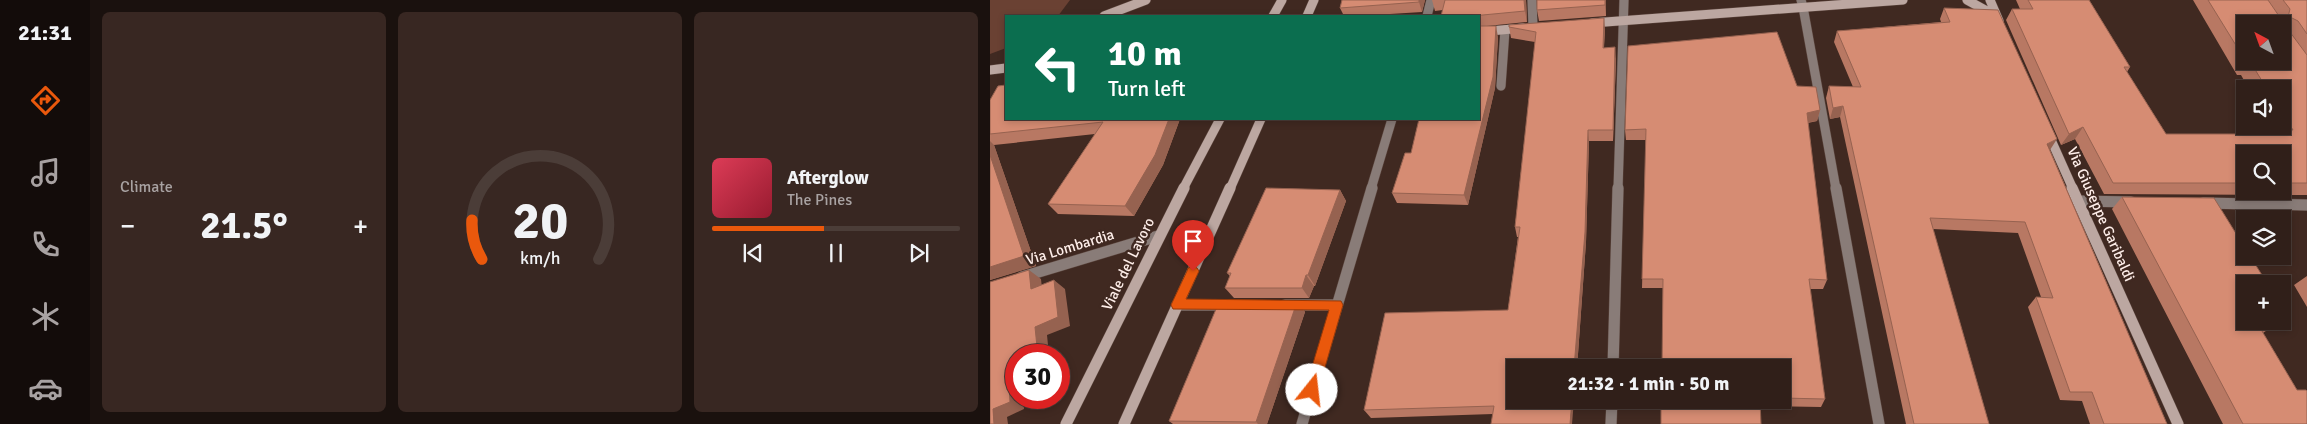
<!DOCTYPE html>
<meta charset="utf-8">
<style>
:root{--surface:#301f19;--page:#382722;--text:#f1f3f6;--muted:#a8a2a2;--line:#4b3d38;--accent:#ea580c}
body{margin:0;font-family:Signika,sans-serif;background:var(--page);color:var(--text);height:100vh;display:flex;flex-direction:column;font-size:19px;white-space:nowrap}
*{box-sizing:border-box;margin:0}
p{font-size:16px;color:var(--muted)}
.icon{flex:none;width:28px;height:28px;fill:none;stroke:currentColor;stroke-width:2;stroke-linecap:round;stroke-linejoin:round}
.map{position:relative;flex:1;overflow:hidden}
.details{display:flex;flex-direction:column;gap:12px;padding:12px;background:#1a110e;width:900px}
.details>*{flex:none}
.top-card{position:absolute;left:15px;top:15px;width:475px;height:105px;border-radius:0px;box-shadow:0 2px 8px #0003,0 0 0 1px var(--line);background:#0b6e4f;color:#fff;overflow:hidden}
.needle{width:32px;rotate:319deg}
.controls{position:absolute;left:1246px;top:15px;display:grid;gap:10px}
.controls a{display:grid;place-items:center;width:55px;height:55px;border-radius:0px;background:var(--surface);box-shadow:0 2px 8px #0003,0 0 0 1px var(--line);font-size:25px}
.speed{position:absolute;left:15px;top:344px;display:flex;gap:10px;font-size:25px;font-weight:700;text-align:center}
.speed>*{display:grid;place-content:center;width:65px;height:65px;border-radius:50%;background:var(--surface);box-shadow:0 2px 8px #0003,0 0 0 1px var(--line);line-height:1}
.speed .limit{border:8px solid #d22;background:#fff;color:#111}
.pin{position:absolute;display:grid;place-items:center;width:42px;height:42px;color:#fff;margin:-51px -21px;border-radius:50% 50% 50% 0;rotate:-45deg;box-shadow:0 0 5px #0007}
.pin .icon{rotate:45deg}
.me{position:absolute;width:55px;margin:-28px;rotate:16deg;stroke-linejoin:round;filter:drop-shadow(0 0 4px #0008)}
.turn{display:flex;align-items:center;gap:18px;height:105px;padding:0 20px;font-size:22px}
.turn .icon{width:65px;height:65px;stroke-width:2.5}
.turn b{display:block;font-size:35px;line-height:42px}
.big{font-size:38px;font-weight:700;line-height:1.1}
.details .widget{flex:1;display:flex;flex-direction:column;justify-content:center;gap:8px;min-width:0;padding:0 18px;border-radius:8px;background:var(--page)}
.details .dial{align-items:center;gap:0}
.dial svg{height:130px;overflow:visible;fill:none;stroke:var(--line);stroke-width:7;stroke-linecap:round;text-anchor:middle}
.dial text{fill:var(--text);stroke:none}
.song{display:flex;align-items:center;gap:15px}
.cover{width:60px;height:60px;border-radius:8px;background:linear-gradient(135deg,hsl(350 70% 55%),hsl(350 70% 35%))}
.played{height:5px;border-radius:2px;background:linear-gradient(90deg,var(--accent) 45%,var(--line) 45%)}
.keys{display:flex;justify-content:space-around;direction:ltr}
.heat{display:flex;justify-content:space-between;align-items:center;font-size:28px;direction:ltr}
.details .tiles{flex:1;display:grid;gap:12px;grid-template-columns:repeat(3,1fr)}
.trip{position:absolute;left:516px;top:359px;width:285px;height:50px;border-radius:0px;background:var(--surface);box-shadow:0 2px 8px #0003,0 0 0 1px var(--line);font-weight:700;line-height:50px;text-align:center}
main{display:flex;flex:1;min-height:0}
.dock{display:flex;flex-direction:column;width:90px;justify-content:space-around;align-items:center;background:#130c0a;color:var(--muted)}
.dock .icon{width:35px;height:35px}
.dock .selected{color:var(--accent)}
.dock b{font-size:22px;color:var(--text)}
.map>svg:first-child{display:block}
</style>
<main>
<nav class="dock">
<b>21:31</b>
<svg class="icon selected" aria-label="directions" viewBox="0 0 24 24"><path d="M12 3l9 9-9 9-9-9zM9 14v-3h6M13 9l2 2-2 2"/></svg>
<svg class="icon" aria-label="music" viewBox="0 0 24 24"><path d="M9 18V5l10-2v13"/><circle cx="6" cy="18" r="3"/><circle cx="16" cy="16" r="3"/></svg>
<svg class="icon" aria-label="phone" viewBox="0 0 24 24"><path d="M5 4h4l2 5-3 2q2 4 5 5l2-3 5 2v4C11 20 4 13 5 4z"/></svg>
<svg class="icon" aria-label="climate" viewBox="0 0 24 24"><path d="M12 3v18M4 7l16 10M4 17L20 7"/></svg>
<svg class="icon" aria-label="car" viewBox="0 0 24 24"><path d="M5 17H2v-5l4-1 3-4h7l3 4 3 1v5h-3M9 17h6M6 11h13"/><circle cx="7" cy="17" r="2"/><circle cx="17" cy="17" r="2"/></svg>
</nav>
<section class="details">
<div class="tiles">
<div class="widget"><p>Climate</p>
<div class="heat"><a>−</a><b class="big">21.5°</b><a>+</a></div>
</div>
<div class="widget dial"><svg viewBox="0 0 100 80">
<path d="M14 69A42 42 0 1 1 86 69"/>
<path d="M14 69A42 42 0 0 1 8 45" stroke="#ea580c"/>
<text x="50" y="56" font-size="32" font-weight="700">20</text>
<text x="50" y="72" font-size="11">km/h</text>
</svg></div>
<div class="widget">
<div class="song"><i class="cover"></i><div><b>Afterglow</b><p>The Pines</p></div></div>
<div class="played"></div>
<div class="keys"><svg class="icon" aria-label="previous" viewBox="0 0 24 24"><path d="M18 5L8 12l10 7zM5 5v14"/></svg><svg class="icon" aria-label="pause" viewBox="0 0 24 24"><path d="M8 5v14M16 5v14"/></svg><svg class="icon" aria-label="next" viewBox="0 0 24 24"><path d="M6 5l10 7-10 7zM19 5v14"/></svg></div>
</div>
</div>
</section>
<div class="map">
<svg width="1317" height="424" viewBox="0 0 1317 424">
<rect width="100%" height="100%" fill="#402921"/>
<path fill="#6a4133" d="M 0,0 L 80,0 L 68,16 L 16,16 L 16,48 L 0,54 Z"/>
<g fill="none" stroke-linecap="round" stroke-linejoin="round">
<g stroke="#5b453d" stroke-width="10">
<path id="lane-far1" d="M 542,0 L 543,27
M 811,0 L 813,7
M 511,86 L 515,30"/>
</g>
<g stroke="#5b453d" stroke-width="12">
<path id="lane" d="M 187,305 L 241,305
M 295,305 L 347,305"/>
</g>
<g stroke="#5b453d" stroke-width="10">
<path id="street-far1" d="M 813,7 L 846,189
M 437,16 L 441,0
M 381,189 L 402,119
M 628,189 L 634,0"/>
</g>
<g stroke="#5b453d" stroke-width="12">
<path id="street" d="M 846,188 L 889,424
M 1089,201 L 1141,202
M 1213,203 L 1317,205
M 32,277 L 168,236
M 623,368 L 628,188
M 312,424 L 382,188
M 621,424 L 622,400"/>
</g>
<g stroke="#5b453d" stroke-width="10">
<path id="secondary-far1" d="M 977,0 L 1006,16
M 1000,0 L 1009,21
M 114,16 L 156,0
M 283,16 L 292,0
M 317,16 L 324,0
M 602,23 L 913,0
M 489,32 L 533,28
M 0,70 L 16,68
M 1058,133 L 1083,189
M 193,189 L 230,119
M 240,189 L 271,119"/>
</g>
<g stroke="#5b453d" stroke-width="12">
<path id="secondary" d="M 1082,188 L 1188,424
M 76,424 L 194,188
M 134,424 L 240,188"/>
</g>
<use href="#lane-far1" stroke="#897c78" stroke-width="9"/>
<use href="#lane" stroke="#897c78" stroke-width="11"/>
<use href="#street-far1" stroke="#897c78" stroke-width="9"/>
<use href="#street" stroke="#897c78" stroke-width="11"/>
<use href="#secondary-far1" stroke="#bca7a1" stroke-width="9"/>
<use href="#secondary" stroke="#bca7a1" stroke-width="11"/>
</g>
<path fill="#b87863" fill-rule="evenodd" d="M 352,0 L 435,0 L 432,12 L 368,16 L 354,16 L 350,8 Z
M 442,0 L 536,0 L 537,22 L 497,26 L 508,37 L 505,88 L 478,205 L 407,203 L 402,193 L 421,153 L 489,119 L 489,16 L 451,16 L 453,10 L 445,11 Z
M 616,0 L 616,16 L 549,21 L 547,10 Z
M 1026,0 L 1099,0 L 1140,67 L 1137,72 L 1176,134 L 1282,134 L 1285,131 L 1282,126 L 1292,126 L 1292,89 L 1259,89 L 1251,75 L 1247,75 L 1203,0 L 1317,0 L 1317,195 L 1114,194 L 1085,139 L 1071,145 L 1016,20 L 1022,9 L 1030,9 ZM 1255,24 L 1292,61 L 1255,61 ZM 1255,154 L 1292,154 L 1292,191 L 1255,191 Z
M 954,8 L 1060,150 L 1177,424 L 1100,424 L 1092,401 L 1070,400 L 1038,307 L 1046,297 L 1051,297 L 1028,233 L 943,229 L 999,424 L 916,424 L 850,117 L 840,119 L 836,98 L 839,86 L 863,87 L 844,42 L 847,31 L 951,22 L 950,19 Z
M 519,27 L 615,29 L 614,48 L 626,59 L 623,141 L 599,141 L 596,242 L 587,368 L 525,368 L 503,414 L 381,418 L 374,410 L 518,310 L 528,237 L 527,237 L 525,227 L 545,42 L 521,38 Z
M 0,100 L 190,119 L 173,165 L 144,216 L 68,214 L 58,204 L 105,134 L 4,145 L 46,266 L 0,280 Z
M 830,110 L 827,121 L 818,123 L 837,280 L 833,289 L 820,289 L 835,399 L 831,407 L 770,406 L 671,400 L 792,400 L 792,368 L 673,288 L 652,288 L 656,140 L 636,140 L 635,130 Z
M 350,190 L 356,201 L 325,286 L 324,286 L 319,298 L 244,298 L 235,288 L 240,276 L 237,273 Z
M 1132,197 L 1277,283 L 1275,284 L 1255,284 L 1283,326 L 1273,333 L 1307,390 L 1317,424 L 1233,424 L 1122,209 Z
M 1317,276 L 1317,307 L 1304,285 Z
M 307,302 L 315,312 L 277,424 L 183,424 L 179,421 Z"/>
<path fill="#966250" d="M 429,0 L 435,0 L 432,12 L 429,2 Z
M 534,0 L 536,0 L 537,22 L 535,11 Z
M 615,0 L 616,0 L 616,16 L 615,5 Z
M 614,18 L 615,29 L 613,60 L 613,48 Z
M 506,26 L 508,37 L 505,88 L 478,205 L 474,195 Z
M 625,47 L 626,59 L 623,141 L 623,130 Z
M 853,106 L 850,117 L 840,119 L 843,108 Z
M 830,110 L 827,121 L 814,123 L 817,113 Z
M 179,119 L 190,119 L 173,165 L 144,216 L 135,206 Z
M 1093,127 L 1085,139 L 1071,145 L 1079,134 Z
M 598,130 L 599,141 L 596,242 L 587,368 L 584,368 Z
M 1067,139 L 1060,150 L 1057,144 Z
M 0,141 L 4,145 L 46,266 L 0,280 Z
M 350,190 L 356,201 L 325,286 L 318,275 Z
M 39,270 L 51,279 L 53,298 L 41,289 Z
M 316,275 L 324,286 L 319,298 L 312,288 Z
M 64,280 L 75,289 L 80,326 L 57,335 L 59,355 L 35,355 L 35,352 Z
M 307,302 L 315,312 L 277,424 L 268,424 L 266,422 Z
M 26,378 L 26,398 L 33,398 L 34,409 L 17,417 L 18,424 L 4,424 L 3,409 L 19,381 Z
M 582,400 L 584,400 L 582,424 L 580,424 Z"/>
<path fill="#d68c73" stroke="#966250" d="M 352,0 L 429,0 L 429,2 L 350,8 Z
M 455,0 L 534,0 L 535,11 L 482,16 L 451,16 Z
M 547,0 L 615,0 L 615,5 L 547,10 Z
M 1038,0 L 1099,0 L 1140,67 L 1134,67 L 1176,134 L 1290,134 L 1287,129 L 1303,130 L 1292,113 L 1292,89 L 1277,89 L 1261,63 L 1257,63 L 1256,61 L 1292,61 L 1292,24 L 1255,24 L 1255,60 L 1218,0 L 1278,0 L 1289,16 L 1294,18 L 1298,17 L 1300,9 L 1293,0 L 1317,0 L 1317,34 L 1308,21 L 1302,18 L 1297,21 L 1297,28 L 1317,55 L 1317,183 L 1292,183 L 1292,154 L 1255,154 L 1255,183 L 1123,183 L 1093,127 L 1079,134 L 1022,9 L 1043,9 Z
M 954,8 L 1008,10 L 1067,139 L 1057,144 L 1177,424 L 1114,424 L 1102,392 L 1080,392 L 1046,297 L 1063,298 L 1035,222 L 940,218 L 999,424 L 924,424 L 853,106 L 843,108 L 839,86 L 871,87 L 847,31 L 960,22 Z
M 614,18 L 613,48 L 625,47 L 623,130 L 598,130 L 595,232 L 584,368 L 525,368 L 525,400 L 582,400 L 580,424 L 501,424 L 504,406 L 374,410 L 395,313 L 518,310 L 530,227 L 525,227 L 546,32 L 519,27 L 519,25 Z
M 489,26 L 506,26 L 503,77 L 474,195 L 402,193 L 415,153 L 421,153 L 429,119 L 489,119 Z
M 787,32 L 807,86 L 826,87 L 830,110 L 817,113 L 837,280 L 819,279 L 835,399 L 792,398 L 792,368 L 672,368 L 673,279 L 652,279 L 656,129 L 635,130 L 638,46 Z
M 16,85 L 16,119 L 179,119 L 165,155 L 135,206 L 58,204 L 113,122 L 0,134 L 0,100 L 8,86 Z
M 0,155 L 34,256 L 0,267 Z
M 276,188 L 350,190 L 318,275 L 316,275 L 312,288 L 235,288 L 241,273 L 237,273 Z
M 1132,197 L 1224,198 L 1255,248 L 1255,256 L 1260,256 L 1277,283 L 1255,284 L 1255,321 L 1280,321 L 1283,326 L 1269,326 L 1307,390 L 1316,390 L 1317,391 L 1317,424 L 1253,424 Z
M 39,270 L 41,289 L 64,280 L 68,317 L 45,327 L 47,347 L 35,352 L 35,355 L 26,355 L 26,378 L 19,381 L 20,402 L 3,409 L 4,424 L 0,424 L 0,282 Z
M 229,302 L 307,302 L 266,422 L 179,421 Z
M 671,400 L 770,400 L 771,424 L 671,424 Z"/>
<path fill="#ea580c" stroke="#983908" d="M 203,266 L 207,268 L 209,271 L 196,299 L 351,301 L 353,305 L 327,395 L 322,396 L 317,395 L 315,390 L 339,310 L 183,309 L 181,305 L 197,271 L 198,268 Z"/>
<g text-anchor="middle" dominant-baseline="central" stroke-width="5" stroke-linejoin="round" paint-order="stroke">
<g font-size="15" fill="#feeee9" stroke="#402921">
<text transform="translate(1111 214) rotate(66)">Via Giuseppe Garibaldi</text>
<text transform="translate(80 247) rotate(-17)">Via Lombardia</text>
<text transform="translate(138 264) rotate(-64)">Viale del Lavoro</text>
</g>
</g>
</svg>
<div class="controls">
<a><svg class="needle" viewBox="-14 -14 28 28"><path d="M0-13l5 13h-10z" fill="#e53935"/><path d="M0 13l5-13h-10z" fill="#a8a2a2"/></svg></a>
<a><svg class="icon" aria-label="sound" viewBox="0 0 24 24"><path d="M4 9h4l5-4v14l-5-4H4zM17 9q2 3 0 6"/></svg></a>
<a><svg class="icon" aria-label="search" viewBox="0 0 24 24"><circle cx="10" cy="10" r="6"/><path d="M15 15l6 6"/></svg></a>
<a><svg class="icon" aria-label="layers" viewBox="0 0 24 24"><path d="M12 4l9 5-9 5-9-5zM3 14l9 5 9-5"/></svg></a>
<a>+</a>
</div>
<div class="speed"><div class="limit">30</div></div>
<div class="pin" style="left:203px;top:271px;background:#d93025"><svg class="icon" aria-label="arrive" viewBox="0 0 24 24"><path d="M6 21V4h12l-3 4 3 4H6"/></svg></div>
<svg class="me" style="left:322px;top:390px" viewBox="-20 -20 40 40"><circle r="19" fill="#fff"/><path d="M0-13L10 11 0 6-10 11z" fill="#ea580c"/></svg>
<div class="trip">21:32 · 1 min · 50 m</div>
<div class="top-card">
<div class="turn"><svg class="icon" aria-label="left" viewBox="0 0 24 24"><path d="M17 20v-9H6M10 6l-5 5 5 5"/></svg><div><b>10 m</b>Turn left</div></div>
</div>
</div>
</main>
